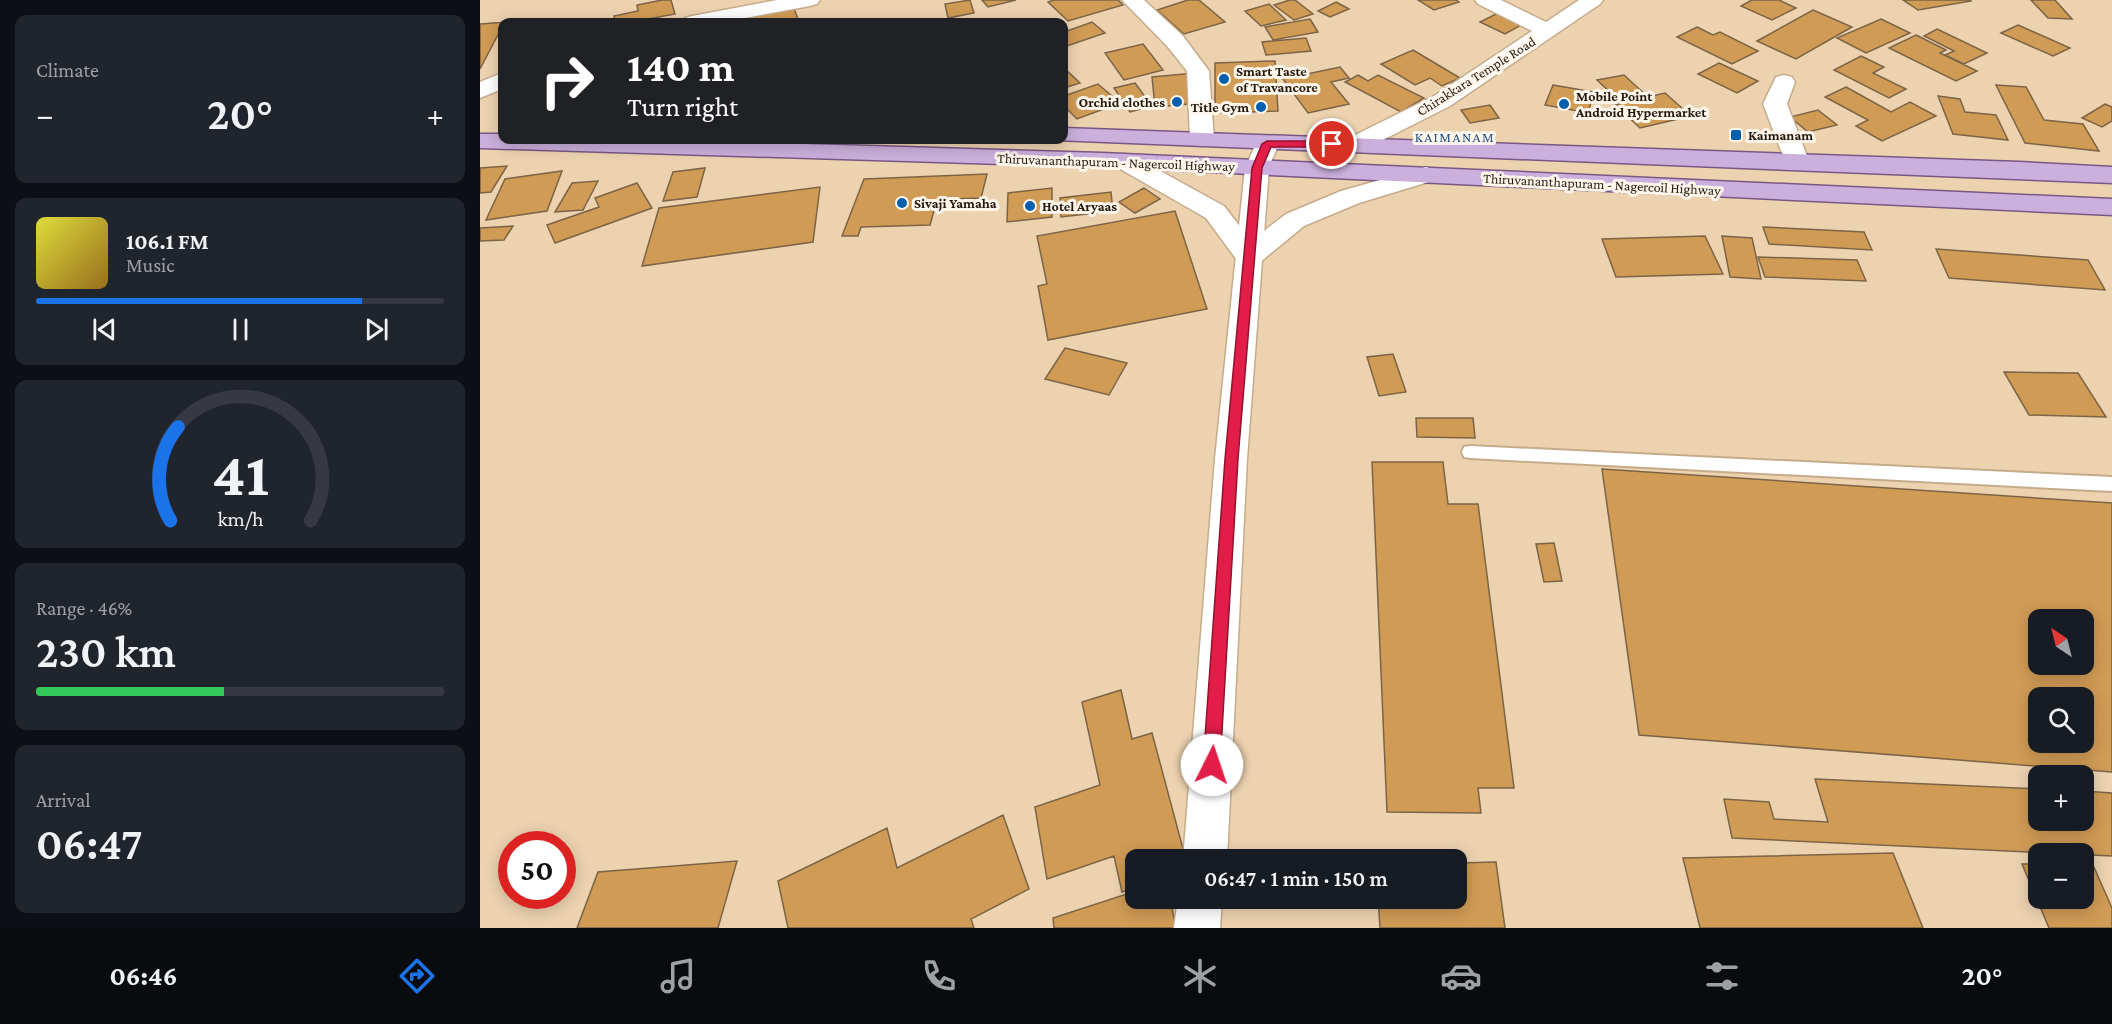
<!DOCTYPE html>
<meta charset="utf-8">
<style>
:root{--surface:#171b24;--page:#20242c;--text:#f1f3f6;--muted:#9ea1a6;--line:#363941;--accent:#1a73e8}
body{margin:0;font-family:"Crimson Pro",serif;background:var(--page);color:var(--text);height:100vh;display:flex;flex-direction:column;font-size:22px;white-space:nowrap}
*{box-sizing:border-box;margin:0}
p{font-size:20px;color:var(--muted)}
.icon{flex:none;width:33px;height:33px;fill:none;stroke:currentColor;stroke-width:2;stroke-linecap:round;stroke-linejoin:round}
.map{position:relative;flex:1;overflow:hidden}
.side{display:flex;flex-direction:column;gap:15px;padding:15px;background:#0d0f14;width:480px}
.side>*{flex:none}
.guide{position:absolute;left:18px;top:18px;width:570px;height:126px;border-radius:12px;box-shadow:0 3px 15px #0003;background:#202124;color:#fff;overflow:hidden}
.needle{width:39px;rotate:325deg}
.buttons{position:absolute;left:1548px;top:609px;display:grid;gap:12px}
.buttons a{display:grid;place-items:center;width:66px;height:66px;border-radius:12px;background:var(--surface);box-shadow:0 3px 15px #0003;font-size:30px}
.speed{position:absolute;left:18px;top:831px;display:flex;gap:12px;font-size:30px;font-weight:700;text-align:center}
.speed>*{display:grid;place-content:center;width:78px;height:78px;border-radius:50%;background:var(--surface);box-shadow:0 3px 15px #0003;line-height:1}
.speed .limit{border:9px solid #d22;background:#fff;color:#111}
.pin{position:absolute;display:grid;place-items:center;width:51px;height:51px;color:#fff;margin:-26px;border:3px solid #fff;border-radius:50%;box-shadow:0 2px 6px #0007}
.me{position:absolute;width:66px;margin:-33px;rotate:4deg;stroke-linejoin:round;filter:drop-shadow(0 0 4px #0008)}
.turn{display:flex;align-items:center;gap:21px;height:126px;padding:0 30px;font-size:27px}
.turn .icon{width:78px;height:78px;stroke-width:2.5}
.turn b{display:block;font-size:42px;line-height:51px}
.big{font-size:45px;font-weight:600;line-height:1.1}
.side .widget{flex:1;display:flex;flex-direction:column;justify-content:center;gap:9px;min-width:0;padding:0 21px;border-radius:12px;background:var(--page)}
.side .dial{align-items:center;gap:0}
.dial svg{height:156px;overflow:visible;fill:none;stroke:var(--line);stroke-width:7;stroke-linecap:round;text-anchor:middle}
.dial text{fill:var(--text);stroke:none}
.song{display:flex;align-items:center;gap:18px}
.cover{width:72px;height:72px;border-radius:9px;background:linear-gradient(135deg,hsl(60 70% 55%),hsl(40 70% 35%))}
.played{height:6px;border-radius:3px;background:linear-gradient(90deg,var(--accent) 80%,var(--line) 80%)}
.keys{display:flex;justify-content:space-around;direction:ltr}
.heat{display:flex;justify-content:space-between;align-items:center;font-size:33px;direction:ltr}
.charge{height:9px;border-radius:4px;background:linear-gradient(90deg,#34c759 46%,var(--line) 0)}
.trip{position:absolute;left:645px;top:849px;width:342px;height:60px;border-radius:12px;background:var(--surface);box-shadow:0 3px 15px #0003;font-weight:600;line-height:60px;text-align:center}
.tab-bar{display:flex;height:96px;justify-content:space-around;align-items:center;background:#090b0e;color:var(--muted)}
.tab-bar .icon{width:42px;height:42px}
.tab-bar .selected{color:var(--accent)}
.tab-bar b{font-size:27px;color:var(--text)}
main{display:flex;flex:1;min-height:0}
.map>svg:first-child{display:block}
</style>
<main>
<section class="side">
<div class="widget"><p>Climate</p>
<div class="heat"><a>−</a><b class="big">20°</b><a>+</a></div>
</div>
<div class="widget">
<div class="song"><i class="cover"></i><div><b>106.1 FM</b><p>Music</p></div></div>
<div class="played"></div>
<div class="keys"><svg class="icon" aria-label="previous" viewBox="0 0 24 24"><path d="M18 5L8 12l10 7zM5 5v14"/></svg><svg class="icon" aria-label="pause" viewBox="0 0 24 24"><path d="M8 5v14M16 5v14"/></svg><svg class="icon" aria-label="next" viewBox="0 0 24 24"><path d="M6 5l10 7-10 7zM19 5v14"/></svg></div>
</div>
<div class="widget dial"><svg viewBox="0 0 100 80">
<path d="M14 69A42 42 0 1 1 86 69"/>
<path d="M14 69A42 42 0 0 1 18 21" stroke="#1a73e8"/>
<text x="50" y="56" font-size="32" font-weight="700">41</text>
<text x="50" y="72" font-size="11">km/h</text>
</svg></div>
<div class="widget"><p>Range · 46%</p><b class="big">230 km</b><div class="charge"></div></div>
<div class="widget"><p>Arrival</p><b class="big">06:47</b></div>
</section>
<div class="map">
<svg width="1632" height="928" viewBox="0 0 1632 928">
<rect width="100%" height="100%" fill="#edd2b0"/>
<path fill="#d09b55" stroke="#7c6446" stroke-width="1.5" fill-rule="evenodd" d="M 182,0 L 191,0 L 195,14 L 168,19 L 169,22 L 135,22 L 134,16 L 158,11 L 157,5 Z
M 490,0 L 494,13 L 468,18 L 465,4 Z
M 502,0 L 536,0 L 508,7 Z
M 574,0 L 638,0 L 643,5 L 588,21 L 568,2 Z
M 708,0 L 719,0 L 745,22 L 704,34 L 677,10 Z
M 810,0 L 815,0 L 833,14 L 814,20 L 794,5 Z
M 938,0 L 976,0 L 979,2 L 954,10 Z
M 1272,0 L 1299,0 L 1316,8 L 1292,20 L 1261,6 Z
M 1423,0 L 1490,0 L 1491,1 L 1438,10 Z
M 1551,0 L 1575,0 L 1592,19 L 1568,18 Z
M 856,2 L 869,9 L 850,17 L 838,11 Z
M 789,4 L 806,20 L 781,26 L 765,11 Z
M 313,6 L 318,19 L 301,22 L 249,22 L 248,20 Z
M 1333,10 L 1372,27 L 1316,59 L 1277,41 Z
M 1020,12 L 1045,23 L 1025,34 L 1000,22 Z
M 830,19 L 838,32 L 793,40 L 785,27 Z
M 1401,19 L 1430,33 L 1386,53 L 1357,38 Z
M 22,22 L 22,27 L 0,69 L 0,24 L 26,22 Z
M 612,22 L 625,33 L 584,47 L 584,32 Z
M 1538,25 L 1590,48 L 1573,56 L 1521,33 Z
M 1217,27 L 1233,35 L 1240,32 L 1278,51 L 1252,64 L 1197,37 Z
M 1457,29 L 1507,53 L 1484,64 L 1465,55 L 1474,51 L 1444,36 Z
M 1436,35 L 1466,50 L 1460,53 L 1497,71 L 1476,81 L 1409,48 Z
M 826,38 L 831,51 L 786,55 L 782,42 Z
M 663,44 L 683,70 L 644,80 L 625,53 Z
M 933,50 L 980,78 L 962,86 L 950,78 L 935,85 L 901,64 Z
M 1381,56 L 1404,67 L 1393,73 L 1426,89 L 1409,98 L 1354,70 Z
M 795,61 L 798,111 L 735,113 L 735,63 Z
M 1239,63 L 1278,81 L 1257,93 L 1218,74 Z
M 860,67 L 869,78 L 851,82 L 869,104 L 828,113 L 803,79 Z
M 584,68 L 600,83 L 584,88 Z
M 715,73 L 720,103 L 675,107 L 672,77 Z
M 878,75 L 888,81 L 898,75 L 944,98 L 921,112 L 865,82 Z
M 1144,75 L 1168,97 L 1185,93 L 1211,116 L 1160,128 L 1136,105 L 1141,103 L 1117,80 Z
M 655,83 L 672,106 L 650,112 L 634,88 Z
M 618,84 L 640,103 L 597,119 L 584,106 L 584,96 Z
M 1073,85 L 1114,92 L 1108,113 L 1065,105 Z
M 1516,85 L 1546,87 L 1564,120 L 1603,124 L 1619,151 L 1545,143 Z
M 1366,87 L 1411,112 L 1430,102 L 1456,116 L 1402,141 L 1376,126 L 1388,120 L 1345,97 Z
M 1458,96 L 1480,99 L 1485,112 L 1516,115 L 1528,140 L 1473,134 Z
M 1625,104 L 1632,107 L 1632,121 L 1622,127 L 1602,118 Z
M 1010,105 L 1019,118 L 990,123 L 981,110 Z
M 1338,110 L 1357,125 L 1328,132 L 1310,117 Z
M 27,166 L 11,192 L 0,193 L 0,168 Z
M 225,168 L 217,197 L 183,201 L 193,172 Z
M 82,171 L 67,211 L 6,220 L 25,179 Z
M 507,174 L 501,198 L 469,199 L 467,207 L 455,207 L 450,225 L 381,227 L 378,236 L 362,236 L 384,179 Z
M 118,181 L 103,210 L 75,212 L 92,183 Z
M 157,183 L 172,208 L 75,243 L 67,225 L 119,207 L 115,198 Z
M 340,187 L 333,242 L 162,266 L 179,208 Z
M 572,188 L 572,217 L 527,222 L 528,193 Z
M 664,188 L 680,199 L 655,213 L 639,202 Z
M 631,192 L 633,211 L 581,217 L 580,198 Z
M 695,211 L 727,309 L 568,340 L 558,286 L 567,284 L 557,236 Z
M 33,226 L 24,240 L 0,241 L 0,228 Z
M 1283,227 L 1384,232 L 1392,250 L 1289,244 Z
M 1225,236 L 1243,274 L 1136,277 L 1122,239 Z
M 1242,236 L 1272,238 L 1281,279 L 1250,277 Z
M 1456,249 L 1608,260 L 1625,290 L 1469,278 Z
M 1278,257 L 1377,260 L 1386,281 L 1285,277 Z
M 585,348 L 647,363 L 629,395 L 565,379 Z
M 913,354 L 926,392 L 899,396 L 887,357 Z
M 1524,372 L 1598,373 L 1626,417 L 1549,415 Z
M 936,418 L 993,418 L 995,438 L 937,437 Z
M 892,462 L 963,462 L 968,504 L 998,504 L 1034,788 L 998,788 L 1001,813 L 907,812 Z
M 1122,469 L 1632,503 L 1632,772 L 1159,735 ZM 1558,620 L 1604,620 L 1604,664 L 1558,664 ZM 1558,698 L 1604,698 L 1604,742 L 1558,742 Z
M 1074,543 L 1082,581 L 1064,582 L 1056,544 Z
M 641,690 L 652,739 L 672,733 L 706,860 L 656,860 L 656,887 L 642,892 L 634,856 L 567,879 L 555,807 L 620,785 L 602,702 Z
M 1335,779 L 1558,789 L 1558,820 L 1604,820 L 1604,791 L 1632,793 L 1632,856 L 1252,838 L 1244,799 L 1289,802 L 1294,819 L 1348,822 Z
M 523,815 L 549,889 L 491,919 L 494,928 L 308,928 L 298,881 L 407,828 L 417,868 Z
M 1413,853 L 1443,928 L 1220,928 L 1203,858 Z
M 257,861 L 238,928 L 97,928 L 118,872 Z
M 1016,862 L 1025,928 L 900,928 L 898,898 L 976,898 L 976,863 Z
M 1542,864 L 1558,864 L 1558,898 L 1604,898 L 1604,865 L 1613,865 L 1632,908 L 1632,928 L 1569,928 Z
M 656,891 L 656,898 L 690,898 L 696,928 L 574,928 L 573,918 Z"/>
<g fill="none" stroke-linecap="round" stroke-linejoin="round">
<g stroke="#c6ab8b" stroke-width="4">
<path id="service" d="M 990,446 L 1632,477 L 1632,491 L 990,458 L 984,457 L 982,452 L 984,447 Z"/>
</g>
<g stroke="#c6ab8b" stroke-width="3">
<path id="minor" d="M 297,0 L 340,0 L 337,4 L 330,6 L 243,22 L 201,22 L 205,18 L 212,16 Z
M 642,0 L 664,0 L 703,36 L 729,71 L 734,139 L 731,144 L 722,146 L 713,144 L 710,139 L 707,71 L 687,46 Z
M 995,0 L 1021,0 L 1066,22 L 1099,0 L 1123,0 L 1120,4 L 970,106 L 883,150 L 874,152 L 865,150 L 862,145 L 865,140 L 954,96 L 1052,31 L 998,4 Z
M 22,73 L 22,89 L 0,98 L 0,82 Z
M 1304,75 L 1312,77 L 1315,82 L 1307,104 L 1329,161 L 1326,166 L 1317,168 L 1308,166 L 1305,161 L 1283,104 L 1296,77 Z"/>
</g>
<g stroke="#c6ab8b" stroke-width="3">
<path id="tertiary" d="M 787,137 L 796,139 L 799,144 L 786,173 L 777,175 L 768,173 L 765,168 L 778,139 Z
M 644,154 L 653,156 L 744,206 L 771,241 L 806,214 L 861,191 L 946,167 L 955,170 L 959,175 L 955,180 L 879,203 L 824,226 L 779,263 L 769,266 L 759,263 L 726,218 L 635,166 L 632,161 L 635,156 Z"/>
</g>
<g stroke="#c6ab8b" stroke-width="3">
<path id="secondary" d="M 777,161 L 786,163 L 789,168 L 767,459 L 747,860 L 703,860 L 735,459 L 765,168 L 768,163 Z
M 698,898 L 742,898 L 740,928 L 694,928 Z"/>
</g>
<g stroke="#7a5884" stroke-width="3">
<path id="primary" d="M 584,128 L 1539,162 L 1632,167 L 1632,183 L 575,140 L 584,140 Z
M 0,134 L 22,134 L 22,140 L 190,140 L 622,153 L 1632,199 L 1632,215 L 622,167 L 0,148 Z"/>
</g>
<use href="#service" fill="#fff" fill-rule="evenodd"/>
<use href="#minor" fill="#fff" fill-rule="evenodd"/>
<use href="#tertiary" fill="#fff" fill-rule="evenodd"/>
<use href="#secondary" fill="#fff" fill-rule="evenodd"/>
<use href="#primary" fill="#cbafdc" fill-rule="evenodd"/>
</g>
<path fill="#e11d48" stroke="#92132f" stroke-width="1.5" d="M 787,141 L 852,141 L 857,144 L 852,147 L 791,147 L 782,168 L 758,459 L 740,765 L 738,770 L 732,773 L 726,770 L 723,765 L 745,459 L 772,168 L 782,144 Z"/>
<g fill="#025fad" stroke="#fff6ec" stroke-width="2">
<circle cx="744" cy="79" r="6"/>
<circle cx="697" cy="102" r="6"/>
<circle cx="1084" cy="104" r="6"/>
<circle cx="781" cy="107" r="6"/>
<rect x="1250" y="129" width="12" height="12" rx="3"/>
<circle cx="422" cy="203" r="6"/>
<circle cx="550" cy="206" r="6"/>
</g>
<g text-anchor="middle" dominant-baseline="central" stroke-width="6" stroke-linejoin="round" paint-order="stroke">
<g font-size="14" font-weight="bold" fill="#22180c" stroke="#fff6ec" text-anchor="start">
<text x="756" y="71">Smart Taste<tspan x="756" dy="16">of Travancore</tspan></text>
<text x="1096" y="96">Mobile Point<tspan x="1096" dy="16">Android Hypermarket</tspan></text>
<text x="685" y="102" text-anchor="end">Orchid clothes</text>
<text x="769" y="107" text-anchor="end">Title Gym</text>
<text x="1268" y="135">Kaimanam</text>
<text x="434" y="203">Sivaji Yamaha</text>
<text x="562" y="206">Hotel Aryaas</text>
</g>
<g font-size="14" fill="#22180c" stroke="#fff6ec">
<text transform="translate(996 76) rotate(-32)">Chirakkara Temple Road</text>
<text transform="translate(636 162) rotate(2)">Thiruvananthapuram - Nagercoil Highway</text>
<text transform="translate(1122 184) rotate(3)">Thiruvananthapuram - Nagercoil Highway</text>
</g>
<g font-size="14" letter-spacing="1.5" fill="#1f5083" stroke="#fff6ec">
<text x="975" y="137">KAIMANAM</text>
</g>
</g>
</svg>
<div class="buttons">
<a><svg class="needle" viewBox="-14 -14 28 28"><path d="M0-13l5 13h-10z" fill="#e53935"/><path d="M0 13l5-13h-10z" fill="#9ea1a6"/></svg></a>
<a><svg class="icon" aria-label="search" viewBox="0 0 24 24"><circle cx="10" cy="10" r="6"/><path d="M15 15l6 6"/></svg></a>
<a>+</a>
<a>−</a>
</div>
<div class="speed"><div class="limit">50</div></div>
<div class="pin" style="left:852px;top:144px;background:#d93025"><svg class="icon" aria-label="arrive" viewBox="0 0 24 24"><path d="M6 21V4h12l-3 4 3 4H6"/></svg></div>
<svg class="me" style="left:732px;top:765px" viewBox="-20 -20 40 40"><circle r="19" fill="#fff"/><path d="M0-13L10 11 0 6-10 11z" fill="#e11d48"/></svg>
<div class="trip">06:47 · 1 min · 150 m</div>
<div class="guide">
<div class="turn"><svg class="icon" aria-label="right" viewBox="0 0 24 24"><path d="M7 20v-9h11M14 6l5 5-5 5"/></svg><div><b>140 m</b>Turn right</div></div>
</div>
</div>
</main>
<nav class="tab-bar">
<b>06:46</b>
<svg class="icon selected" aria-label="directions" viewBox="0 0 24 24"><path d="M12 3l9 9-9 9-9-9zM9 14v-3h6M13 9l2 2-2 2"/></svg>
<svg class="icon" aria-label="music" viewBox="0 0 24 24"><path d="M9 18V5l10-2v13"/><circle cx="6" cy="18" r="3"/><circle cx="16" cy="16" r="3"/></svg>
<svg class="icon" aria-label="phone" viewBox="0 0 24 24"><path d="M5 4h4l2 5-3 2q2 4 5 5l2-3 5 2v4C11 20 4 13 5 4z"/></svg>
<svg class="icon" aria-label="climate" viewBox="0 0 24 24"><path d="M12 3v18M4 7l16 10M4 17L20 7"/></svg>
<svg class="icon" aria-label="car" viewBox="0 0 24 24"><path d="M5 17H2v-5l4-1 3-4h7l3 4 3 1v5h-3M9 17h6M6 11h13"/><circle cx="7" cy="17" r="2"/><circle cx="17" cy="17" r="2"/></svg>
<svg class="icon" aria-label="filters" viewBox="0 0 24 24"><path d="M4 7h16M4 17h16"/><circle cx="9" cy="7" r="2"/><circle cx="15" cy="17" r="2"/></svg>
<b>20°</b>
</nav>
